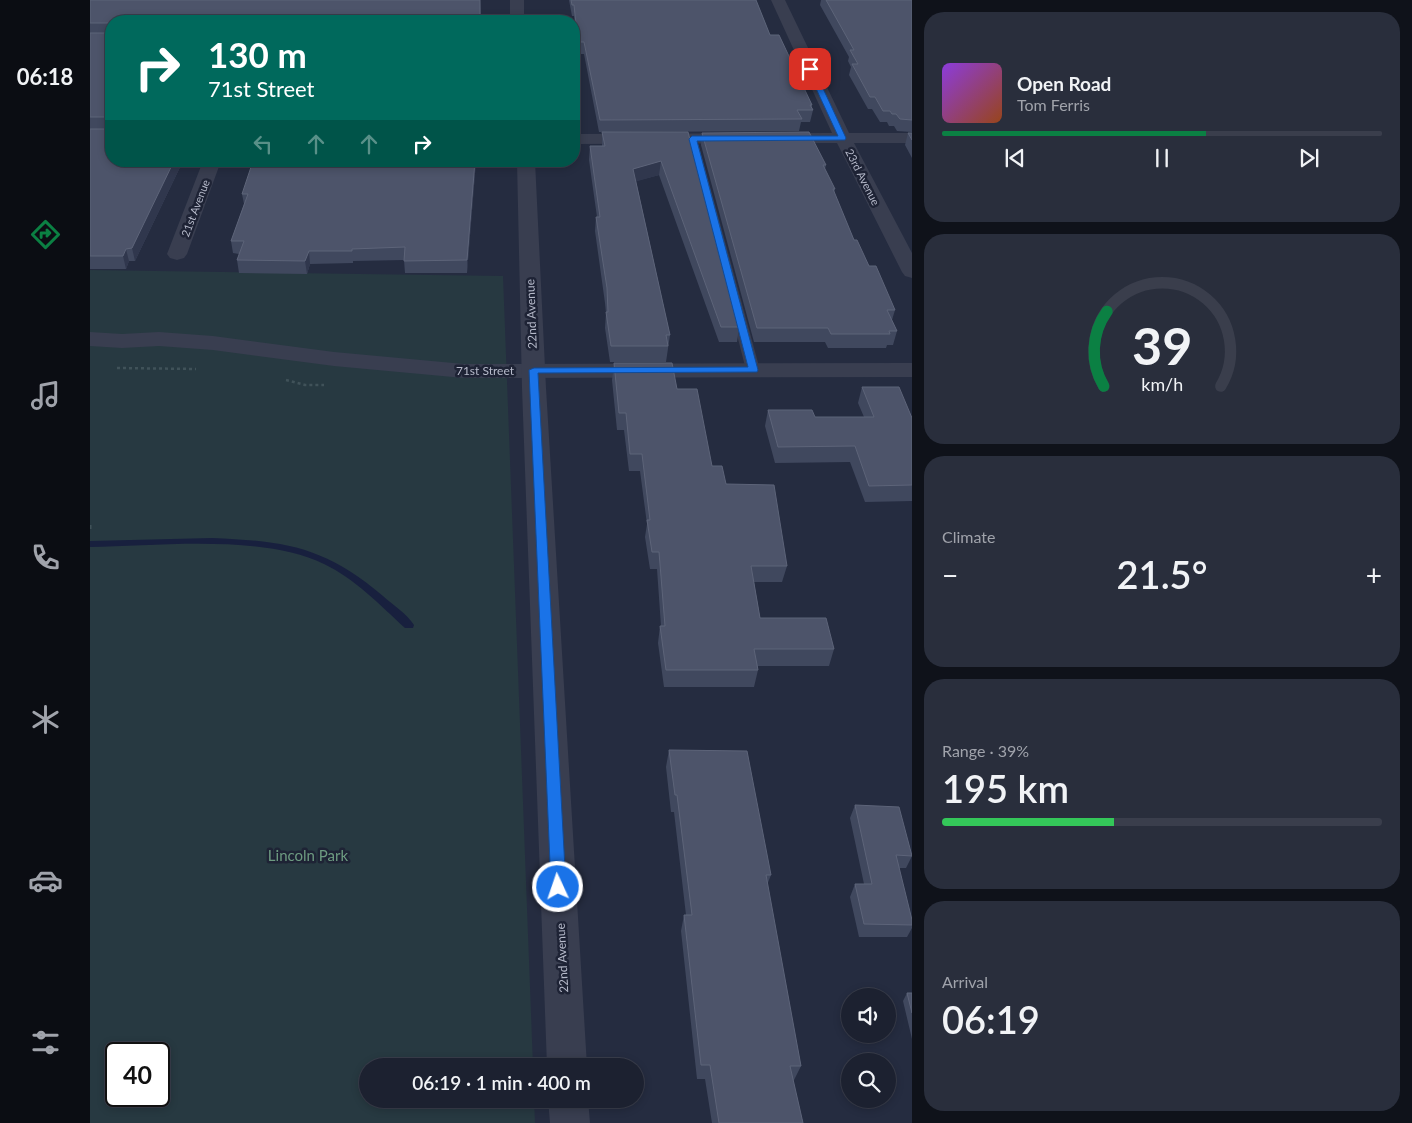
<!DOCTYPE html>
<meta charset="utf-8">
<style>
:root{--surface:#1c2130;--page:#292e3c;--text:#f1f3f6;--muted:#a0a3ab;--line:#3a3e4c;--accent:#0b8043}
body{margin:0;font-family:Lato,sans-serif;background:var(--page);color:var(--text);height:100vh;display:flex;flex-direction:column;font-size:19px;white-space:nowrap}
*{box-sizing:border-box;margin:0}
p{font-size:16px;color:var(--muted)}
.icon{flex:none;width:28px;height:28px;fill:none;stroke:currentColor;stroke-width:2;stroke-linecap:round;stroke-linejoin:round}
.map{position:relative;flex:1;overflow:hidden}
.sheet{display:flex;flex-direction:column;gap:12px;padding:12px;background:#0f121a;width:500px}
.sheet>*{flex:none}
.banner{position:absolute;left:15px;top:15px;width:475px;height:152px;border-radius:20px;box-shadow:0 2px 8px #0003,0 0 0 1px var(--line);background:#00695c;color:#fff;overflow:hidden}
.tools{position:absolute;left:751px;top:988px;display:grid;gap:10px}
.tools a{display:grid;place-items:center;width:55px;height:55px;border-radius:50%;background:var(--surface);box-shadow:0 2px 8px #0003,0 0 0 1px var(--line);font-size:25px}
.speed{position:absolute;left:15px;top:1042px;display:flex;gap:10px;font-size:25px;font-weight:700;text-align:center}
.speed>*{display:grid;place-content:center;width:65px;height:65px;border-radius:50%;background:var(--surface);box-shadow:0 2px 8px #0003,0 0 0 1px var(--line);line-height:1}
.speed .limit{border:2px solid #111;border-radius:8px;background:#fff;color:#111}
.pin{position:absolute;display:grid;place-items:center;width:42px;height:42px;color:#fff;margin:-21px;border-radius:10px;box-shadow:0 2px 8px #0006}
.me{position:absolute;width:55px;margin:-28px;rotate:357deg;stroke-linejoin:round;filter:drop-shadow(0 0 4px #0008)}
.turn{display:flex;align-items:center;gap:18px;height:105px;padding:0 20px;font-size:22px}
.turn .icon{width:65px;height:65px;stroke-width:2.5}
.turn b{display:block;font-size:35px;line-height:42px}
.lanes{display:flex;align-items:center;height:48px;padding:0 20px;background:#0003;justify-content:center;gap:25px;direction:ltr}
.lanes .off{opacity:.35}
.big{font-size:38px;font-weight:600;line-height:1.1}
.sheet .tile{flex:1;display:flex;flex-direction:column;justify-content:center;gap:8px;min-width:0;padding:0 18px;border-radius:20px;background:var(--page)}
.sheet .dial{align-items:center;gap:0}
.dial svg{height:130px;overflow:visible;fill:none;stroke:var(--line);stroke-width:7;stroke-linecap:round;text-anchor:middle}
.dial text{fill:var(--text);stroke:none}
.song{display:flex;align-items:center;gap:15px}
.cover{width:60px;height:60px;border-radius:8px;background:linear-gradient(135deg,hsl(270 70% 55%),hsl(20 70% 35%))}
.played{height:5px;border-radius:2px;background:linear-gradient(90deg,var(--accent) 60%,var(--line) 60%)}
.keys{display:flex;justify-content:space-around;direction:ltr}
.heat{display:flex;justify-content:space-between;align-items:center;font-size:28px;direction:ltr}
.charge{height:8px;border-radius:4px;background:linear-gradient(90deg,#34c759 39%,var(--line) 0)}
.trip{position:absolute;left:269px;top:1058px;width:285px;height:50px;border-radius:25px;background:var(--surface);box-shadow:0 2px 8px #0003,0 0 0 1px var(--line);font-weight:600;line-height:50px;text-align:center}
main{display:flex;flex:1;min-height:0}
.tab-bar{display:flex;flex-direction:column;width:90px;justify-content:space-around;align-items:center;background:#0b0d13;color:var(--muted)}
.tab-bar .icon{width:35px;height:35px}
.tab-bar .active{color:var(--accent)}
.tab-bar b{font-size:22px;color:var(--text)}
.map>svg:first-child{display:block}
</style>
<main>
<nav class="tab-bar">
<b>06:18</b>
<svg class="icon active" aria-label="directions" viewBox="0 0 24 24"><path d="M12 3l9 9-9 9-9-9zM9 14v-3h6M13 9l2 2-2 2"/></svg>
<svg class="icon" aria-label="music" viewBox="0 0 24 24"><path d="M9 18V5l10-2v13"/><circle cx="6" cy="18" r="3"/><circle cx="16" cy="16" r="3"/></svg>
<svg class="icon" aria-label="phone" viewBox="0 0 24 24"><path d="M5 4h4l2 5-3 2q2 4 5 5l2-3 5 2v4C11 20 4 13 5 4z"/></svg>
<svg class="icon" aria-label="climate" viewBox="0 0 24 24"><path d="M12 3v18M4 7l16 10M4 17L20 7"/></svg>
<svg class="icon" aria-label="car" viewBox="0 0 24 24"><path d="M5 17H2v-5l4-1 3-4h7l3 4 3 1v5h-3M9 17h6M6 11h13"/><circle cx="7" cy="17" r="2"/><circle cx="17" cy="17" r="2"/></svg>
<svg class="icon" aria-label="filters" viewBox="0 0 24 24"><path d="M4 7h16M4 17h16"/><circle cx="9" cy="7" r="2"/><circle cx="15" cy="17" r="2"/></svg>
</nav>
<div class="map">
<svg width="822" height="1123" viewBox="0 0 822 1123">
<rect width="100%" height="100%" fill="#252c40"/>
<path fill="#273941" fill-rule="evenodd" d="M 0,270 L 413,276 L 443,1066 L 278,1066 L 278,1099 L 444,1099 L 445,1123 L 0,1123 ZM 26,1054 L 69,1054 L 69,1096 L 26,1096 Z"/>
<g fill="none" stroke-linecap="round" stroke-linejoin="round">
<path fill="#18203e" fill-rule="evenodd" d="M 122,538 C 196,541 235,547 293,596 C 303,605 317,614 324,625 L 323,628 L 315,628 C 290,605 265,579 234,564 C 172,534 69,546 0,547 L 0,541 Z"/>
<path stroke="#405259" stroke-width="2.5" stroke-dasharray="3 3" stroke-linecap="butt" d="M 27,368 L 106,369
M 196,380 L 215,385 L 234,385"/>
<path stroke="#405259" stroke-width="3" stroke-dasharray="4 4" stroke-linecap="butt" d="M 0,525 L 0,529"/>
<path fill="#393e50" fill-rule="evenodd" d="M 602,136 L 607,139 L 670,370 L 668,373 L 658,373 L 656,370 L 597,139 Z"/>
<path fill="#393e50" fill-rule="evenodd" d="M 681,0 L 695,0 L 759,133 L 822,133 L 822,143 L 764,143 L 822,253 L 822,278 L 815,276 L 812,272 L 747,143 L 484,144 L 484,134 L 742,133 Z
M 113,161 L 131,161 L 97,254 L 94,258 L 87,260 L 80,258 L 77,254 Z
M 0,332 L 32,334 L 69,332 L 123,336 L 244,352 L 374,364 L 822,363 L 822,377 L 374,378 L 244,366 L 123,350 L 69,346 L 32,348 L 0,346 Z"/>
<path fill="#393e50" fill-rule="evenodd" d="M 420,0 L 434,0 L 434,21 L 420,21 Z
M 427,161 L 445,161 L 456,388 L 497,1066 L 457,1066 L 432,388 Z
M 458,1099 L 498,1099 L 500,1123 L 460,1123 Z"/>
</g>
<path fill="#40485e" d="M 0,0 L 390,0 L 391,21 L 21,21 L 21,161 L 93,161 L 45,261 L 39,261 L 36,269 L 0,269 L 0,129 L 19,129 L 0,129 Z
M 479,0 L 666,0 L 680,35 L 722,105 L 722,107 L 723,110 L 720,122 L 711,122 L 709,131 L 509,132 L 494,54 L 488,54 L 484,16 L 482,16 Z
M 731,0 L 822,0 L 822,132 L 807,131 L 804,126 L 799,126 L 797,122 L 790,122 L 782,109 L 778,109 L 759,75 L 761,67 L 758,61 L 759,57 L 730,5 Z
M 512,132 L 598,132 L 649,327 L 647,342 L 629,342 L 569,175 L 546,181 L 580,335 L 576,362 L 520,362 L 515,328 L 516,313 L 515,303 L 505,231 L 506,217 L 507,217 L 499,160 L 500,146 L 512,146 Z
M 612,133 L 736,165 L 735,169 L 745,189 L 744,193 L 764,240 L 805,310 L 802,320 L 807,331 L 803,345 L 797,345 L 796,348 L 738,348 L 735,342 L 664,342 L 611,145 Z
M 818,133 L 822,133 L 822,158 L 815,145 Z
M 386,161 L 377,273 L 315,273 L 314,260 L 263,261 L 263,263 L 220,264 L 217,274 L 149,273 L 147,260 L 149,254 L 143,253 L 141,241 L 154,204 L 152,194 Z
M 524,363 L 587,389 L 622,466 L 697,566 L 692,582 L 664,582 L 670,618 L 744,649 L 739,666 L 668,666 L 668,670 L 664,687 L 574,687 L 568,643 L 570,626 L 571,626 L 567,569 L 560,569 L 555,537 L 557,524 L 550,471 L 539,471 L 534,430 L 527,430 L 522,380 Z
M 772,387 L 822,418 L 822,501 L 775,502 L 760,462 L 685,463 L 675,426 L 678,410 L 725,417 L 774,417 L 768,403 Z
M 579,750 L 681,875 L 677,885 L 711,1066 L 704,1080 L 703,1080 L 713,1123 L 622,1123 L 615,1079 L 607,1079 L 591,931 L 594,915 L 596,915 L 584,812 L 581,812 L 576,767 Z
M 765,805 L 822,856 L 816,868 L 809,868 L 822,925 L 822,928 L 817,937 L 769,937 L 760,897 L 765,884 L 774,884 L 760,818 Z
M 817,993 L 822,993 L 822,1039 L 813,1001 Z"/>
<path fill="#30374d" d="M 84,161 L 93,161 L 45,261 L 42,248 Z
M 385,161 L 386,161 L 377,273 L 377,260 Z
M 571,161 L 569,175 L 541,183 L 543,169 Z
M 36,249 L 39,261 L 36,269 L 33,256 Z
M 219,251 L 220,264 L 217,274 L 215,261 Z"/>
<path fill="#4d546a" stroke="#5d6479" d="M 0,0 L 390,0 L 390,17 L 388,17 L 387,21 L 21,21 L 21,161 L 84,161 L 42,248 L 36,249 L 33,256 L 0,256 L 0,129 L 19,129 L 19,117 L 0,117 L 0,33 L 20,33 L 20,23 L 0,23 Z
M 481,0 L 666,0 L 680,35 L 689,35 L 722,105 L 720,105 L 723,110 L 707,110 L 712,119 L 510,120 L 494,42 L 488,42 L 484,5 L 482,5 Z
M 736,0 L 822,0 L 822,120 L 810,119 L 806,114 L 802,114 L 800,111 L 793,111 L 785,97 L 780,97 L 762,64 L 768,64 L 760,50 L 764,50 Z
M 512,132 L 598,132 L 649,327 L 631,327 L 571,161 L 543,169 L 580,335 L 576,335 L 578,346 L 521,346 L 516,312 L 518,312 L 517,288 L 506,217 L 510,217 L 500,146 L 515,146 Z
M 719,132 L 736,165 L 733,165 L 745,189 L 743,189 L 764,240 L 767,240 L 779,266 L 786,266 L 805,310 L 797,310 L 807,331 L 799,331 L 800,334 L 741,334 L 738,328 L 667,328 L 612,133 Z
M 818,133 L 822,133 L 822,140 Z
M 163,161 L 385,161 L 377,260 L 314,261 L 315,247 L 262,249 L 262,251 L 219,251 L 215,261 L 147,260 L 154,241 L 141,241 L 158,194 L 152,194 Z
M 524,363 L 582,363 L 587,389 L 607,389 L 622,466 L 632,466 L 636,484 L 684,485 L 697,566 L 661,566 L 670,618 L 736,618 L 744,649 L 664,649 L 668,670 L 576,670 L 570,626 L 575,626 L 569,552 L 562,552 L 557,520 L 560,520 L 552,454 L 540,454 L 536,413 L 529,413 Z
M 772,387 L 809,387 L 822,418 L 822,485 L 779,486 L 765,446 L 688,447 L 678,410 L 722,410 L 725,417 L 784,417 Z
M 579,750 L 657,751 L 681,875 L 676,875 L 711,1066 L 700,1066 L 713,1123 L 629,1123 L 620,1065 L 611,1065 L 594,915 L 602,915 L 587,795 L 585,795 Z
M 765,805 L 809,807 L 822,856 L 806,855 L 822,920 L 822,925 L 774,924 L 765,884 L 782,884 Z
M 817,993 L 822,993 L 822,1013 Z"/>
<path fill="#1a73e8" stroke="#114b97" d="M 720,67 L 724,69 L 756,138 L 755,140 L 607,141 L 668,370 L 667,372 L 448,373 L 476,887 L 473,891 L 468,893 L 463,891 L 461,887 L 439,370 L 444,368 L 658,367 L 599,139 L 602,136 L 748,136 L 717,69 Z"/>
<g text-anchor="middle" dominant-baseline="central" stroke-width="5" stroke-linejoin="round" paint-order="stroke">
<g font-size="11" fill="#b6baca" stroke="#1e2335">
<text transform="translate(773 177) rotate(63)">23rd Avenue</text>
<text transform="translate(105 208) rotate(-69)">21st Avenue</text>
</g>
<g font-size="12" fill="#b6baca" stroke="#1e2335">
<text transform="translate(441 314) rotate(-92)">22nd Avenue</text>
<text x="395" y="370">71st Street</text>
<text transform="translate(472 958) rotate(-93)">22nd Avenue</text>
</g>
<g font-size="15" fill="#6d9b81" stroke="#1e2335">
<text x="218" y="855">Lincoln Park</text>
</g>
</g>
</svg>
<div class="tools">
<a><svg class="icon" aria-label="sound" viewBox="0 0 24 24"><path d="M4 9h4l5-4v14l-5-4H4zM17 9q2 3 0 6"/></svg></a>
<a><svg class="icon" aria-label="search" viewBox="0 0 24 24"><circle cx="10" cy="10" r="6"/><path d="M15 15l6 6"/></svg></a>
</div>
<div class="speed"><div class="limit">40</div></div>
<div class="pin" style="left:720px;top:69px;background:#d93025"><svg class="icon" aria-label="arrive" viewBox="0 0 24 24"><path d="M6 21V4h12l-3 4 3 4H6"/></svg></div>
<svg class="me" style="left:468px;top:887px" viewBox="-20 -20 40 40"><circle r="17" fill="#1a73e8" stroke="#fff" stroke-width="3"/><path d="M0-11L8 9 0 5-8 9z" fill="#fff"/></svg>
<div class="trip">06:19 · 1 min · 400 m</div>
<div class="banner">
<div class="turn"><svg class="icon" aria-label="right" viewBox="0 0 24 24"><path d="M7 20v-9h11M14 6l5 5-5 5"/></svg><div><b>130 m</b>71st Street</div></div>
<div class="lanes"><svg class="icon off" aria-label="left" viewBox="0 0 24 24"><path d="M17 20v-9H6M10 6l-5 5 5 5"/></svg><svg class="icon off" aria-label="ahead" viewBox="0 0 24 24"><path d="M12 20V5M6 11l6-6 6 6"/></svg><svg class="icon off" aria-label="ahead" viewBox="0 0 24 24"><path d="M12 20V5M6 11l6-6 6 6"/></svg><svg class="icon" aria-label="right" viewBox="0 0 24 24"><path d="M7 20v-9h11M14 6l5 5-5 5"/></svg></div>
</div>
</div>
<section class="sheet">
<div class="tile">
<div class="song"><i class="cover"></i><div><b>Open Road</b><p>Tom Ferris</p></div></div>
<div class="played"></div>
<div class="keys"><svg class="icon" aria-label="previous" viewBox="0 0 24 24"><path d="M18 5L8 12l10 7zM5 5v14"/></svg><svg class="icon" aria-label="pause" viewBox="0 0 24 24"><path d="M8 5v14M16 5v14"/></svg><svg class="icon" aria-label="next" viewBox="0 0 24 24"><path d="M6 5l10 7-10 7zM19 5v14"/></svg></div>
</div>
<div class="tile dial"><svg viewBox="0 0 100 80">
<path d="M14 69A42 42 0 1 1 86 69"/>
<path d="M14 69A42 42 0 0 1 16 23" stroke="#0b8043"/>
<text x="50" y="56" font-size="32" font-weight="700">39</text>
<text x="50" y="72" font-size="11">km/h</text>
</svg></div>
<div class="tile"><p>Climate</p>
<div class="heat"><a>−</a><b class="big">21.5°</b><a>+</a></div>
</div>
<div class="tile"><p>Range · 39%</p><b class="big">195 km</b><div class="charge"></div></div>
<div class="tile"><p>Arrival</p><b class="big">06:19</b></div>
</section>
</main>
